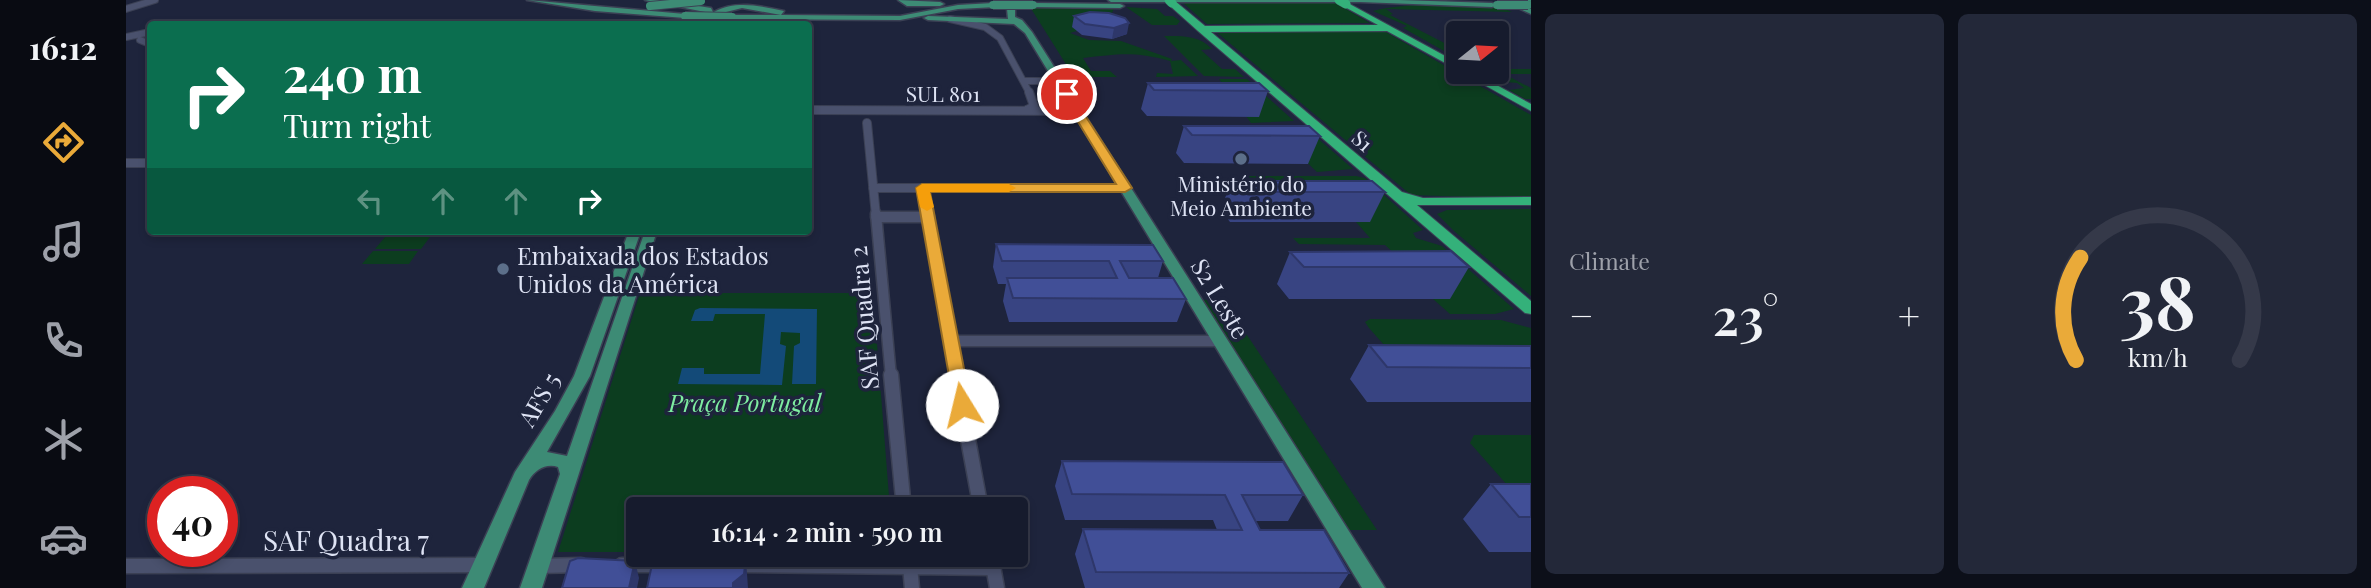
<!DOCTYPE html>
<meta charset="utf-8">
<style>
:root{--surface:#161b2d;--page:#232839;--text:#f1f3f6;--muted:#9ea1aa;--line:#353949;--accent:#eaaa39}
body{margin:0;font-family:"Playfair Display",serif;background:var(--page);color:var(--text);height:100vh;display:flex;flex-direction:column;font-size:26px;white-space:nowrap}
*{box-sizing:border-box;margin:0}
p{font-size:23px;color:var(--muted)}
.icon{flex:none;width:38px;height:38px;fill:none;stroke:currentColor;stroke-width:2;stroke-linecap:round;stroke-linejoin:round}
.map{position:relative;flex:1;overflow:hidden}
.panel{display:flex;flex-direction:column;gap:14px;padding:14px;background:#0c0f19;width:840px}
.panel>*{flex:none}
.top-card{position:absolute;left:21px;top:21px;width:665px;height:214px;border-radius:7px;box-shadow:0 4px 10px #0003,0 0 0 2px var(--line);background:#0b6e4f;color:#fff;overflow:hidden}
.needle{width:46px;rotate:72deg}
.buttons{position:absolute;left:1320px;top:21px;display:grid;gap:14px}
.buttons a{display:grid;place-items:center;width:63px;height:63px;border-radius:7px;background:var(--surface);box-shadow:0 4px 10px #0003,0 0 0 2px var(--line);font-size:35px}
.speed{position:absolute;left:21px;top:476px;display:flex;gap:14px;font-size:35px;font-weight:700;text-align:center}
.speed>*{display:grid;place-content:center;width:91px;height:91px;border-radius:50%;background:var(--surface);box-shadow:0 4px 10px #0003,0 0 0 2px var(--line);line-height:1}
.speed .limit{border:10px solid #d22;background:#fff;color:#111}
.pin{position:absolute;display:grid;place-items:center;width:60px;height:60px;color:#fff;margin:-30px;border:4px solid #fff;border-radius:50%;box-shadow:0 2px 7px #0007}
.me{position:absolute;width:77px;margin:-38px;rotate:351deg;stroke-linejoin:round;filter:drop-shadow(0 0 5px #0008)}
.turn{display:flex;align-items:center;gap:24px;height:147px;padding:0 21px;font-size:32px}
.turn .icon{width:91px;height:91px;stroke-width:2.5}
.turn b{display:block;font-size:49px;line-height:60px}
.lanes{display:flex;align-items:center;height:66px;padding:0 21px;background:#0003;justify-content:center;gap:35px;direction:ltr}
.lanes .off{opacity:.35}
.big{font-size:52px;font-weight:600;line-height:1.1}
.panel .card{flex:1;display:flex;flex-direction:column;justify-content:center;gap:10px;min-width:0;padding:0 24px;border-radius:10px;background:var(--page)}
.panel .dial{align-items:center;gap:0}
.dial svg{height:182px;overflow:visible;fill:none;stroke:var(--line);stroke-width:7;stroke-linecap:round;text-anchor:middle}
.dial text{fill:var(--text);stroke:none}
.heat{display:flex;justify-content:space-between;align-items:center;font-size:38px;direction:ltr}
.panel .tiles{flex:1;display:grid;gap:14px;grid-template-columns:repeat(2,1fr)}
.trip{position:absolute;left:500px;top:497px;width:402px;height:70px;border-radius:7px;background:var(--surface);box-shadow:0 4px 10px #0003,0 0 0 2px var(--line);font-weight:600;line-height:70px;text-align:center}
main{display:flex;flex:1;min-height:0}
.tabs{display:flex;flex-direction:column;width:126px;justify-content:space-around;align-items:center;background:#090b12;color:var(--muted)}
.tabs .icon{width:49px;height:49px}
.tabs .selected{color:var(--accent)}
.tabs b{font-size:32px;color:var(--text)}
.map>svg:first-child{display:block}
</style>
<main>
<nav class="tabs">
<b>16:12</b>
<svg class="icon selected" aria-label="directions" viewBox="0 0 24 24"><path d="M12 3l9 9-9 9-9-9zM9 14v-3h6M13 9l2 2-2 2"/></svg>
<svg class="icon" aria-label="music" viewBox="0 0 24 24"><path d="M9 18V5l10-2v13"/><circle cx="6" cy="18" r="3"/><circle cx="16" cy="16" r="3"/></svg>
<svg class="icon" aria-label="phone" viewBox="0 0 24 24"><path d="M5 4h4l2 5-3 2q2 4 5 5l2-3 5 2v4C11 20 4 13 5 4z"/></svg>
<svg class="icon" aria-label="climate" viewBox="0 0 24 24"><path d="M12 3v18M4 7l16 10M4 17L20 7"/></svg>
<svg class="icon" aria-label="car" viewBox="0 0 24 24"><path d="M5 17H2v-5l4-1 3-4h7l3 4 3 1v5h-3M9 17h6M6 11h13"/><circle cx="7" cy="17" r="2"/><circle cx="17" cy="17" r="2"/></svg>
</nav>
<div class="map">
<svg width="1405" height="588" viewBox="0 0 1405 588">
<rect width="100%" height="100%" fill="#1e243c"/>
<path fill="#0c3d1f" d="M 1056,2 L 1208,2 L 1244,23 L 1081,24 Z
M 1373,6 L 1386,12 L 1260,9 L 1267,14 L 1264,15 L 1332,50 L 1318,51 L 1277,28 L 1281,26 L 1247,11 C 1286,1 1332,7 1373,6 Z
M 904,7 L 989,7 L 981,22 L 944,33 L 963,40 L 995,41 L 1046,59 L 1045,61 L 1055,60 L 1072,76 L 1030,77 L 1031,73 L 1047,74 L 1044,61 C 1008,51 992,54 957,58 L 965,71 L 984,71 L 991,77 L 948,77 Z
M 1000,7 L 1031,9 L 1039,16 L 1047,16 L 1054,21 L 1051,25 L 1026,25 Z
M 1088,30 L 1258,31 L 1405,115 L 1405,199 L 1285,195 Z
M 1038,36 C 1056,36 1073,35 1086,49 L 1075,50 L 1096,69 L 1109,69 L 1118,77 L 1078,76 Z
M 1376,69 L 1405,69 L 1405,74 L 1378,74 L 1405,88 L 1405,99 L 1399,99 L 1383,90 L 1398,88 L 1391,83 L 1370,81 L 1354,72 L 1381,73 Z
M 1093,79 L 1121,79 L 1168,121 L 1125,123 Z
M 1087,126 L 1150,126 L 1182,130 L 1227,169 L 1191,172 L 1172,154 Z
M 1114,176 L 1230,176 L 1239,178 L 1297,230 L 1287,233 L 1290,238 L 1316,246 L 1388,309 L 1369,314 L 1324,314 L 1307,299 L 1301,283 L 1259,245 L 1173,244 L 1167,238 L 1244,238 L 1230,222 L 1243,222 L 1145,210 Z
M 1405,209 L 1405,296 L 1328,231 L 1311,214 L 1321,210 Z
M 259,237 L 304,237 L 295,249 L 249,249 Z
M 247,251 L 292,251 L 283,264 L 236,264 Z
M 514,293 L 747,293 L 764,509 L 513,509 L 513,552 L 432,552 Z
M 1097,299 L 1251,530 L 1214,530 L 1075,300 Z
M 1244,319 L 1375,320 L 1405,328 L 1405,380 L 1288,379 L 1243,328 L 1239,322 Z
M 1348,435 L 1405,435 L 1405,512 L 1344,443 Z"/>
<path fill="#134a78" d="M 574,308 L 691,309 L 690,384 L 666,384 L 668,346 L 674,343 L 674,333 L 655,332 L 654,344 L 660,346 L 656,385 L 552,384 L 556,368 L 578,368 L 578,374 L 634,374 L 639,314 L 589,314 L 587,321 L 565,321 L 569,310 Z"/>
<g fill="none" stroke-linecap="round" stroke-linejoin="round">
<g stroke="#3b4054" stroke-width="8">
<path id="minor-far3" d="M 0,9 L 29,0
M 824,19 L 859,27 L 874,38 L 904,94
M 0,37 L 24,32
M 14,40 L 24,44
M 899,81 L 932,81"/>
</g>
<g stroke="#3b4054" stroke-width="10">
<path id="minor-far2" d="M 682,110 L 951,111
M 901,110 L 908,106 L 903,92
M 741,123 L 750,216
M 0,163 L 24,163
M 747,188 L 999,188
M 796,188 L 801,216"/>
</g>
<g stroke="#3b4054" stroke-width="13">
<path id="minor-far1" d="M 750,214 L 765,377
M 801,214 L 831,377
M 750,217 L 803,217
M 825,341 L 1093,341"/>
</g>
<g stroke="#3b4054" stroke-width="17">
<path id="minor" d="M 765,375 L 778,509
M 830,375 L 855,509
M 783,555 L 786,588
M 865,555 L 871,588
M 496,565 L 539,565
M 608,565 L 867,568
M 0,566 L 356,565
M 414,566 L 455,565"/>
</g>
<g stroke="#3b4054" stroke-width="3">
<path id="major" d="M 401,0 L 559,14 L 563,16 L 559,18 L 469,11 Z
M 519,0 L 535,0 L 585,8 L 590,18 L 584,24 L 577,24 L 582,18 L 579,12 Z
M 772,0 L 814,2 L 818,4 L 814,6 L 781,6 Z
M 876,0 L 882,0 L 889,9 L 889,17 L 896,20 L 906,32 L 1259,588 L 1236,588 L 899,33 L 888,24 L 802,20 L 798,18 L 802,16 L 882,19 L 881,9 Z
M 982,0 L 1273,0 L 1366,3 L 1370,5 L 1366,7 L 1234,2 L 985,2 Z
M 1378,0 L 1385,0 L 1405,9 L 1405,14 L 1379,2 Z
M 1399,0 L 1405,0 L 1405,2 L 1400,1 Z
M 867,3 L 870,7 L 832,9 L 774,20 L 606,19 L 603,19 L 603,15 L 655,15 L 616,8 L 592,14 L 588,12 C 609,0 635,6 658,11 L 655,15 L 774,16 L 832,5 Z
M 907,3 L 994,4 L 998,6 L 994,8 L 904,7 Z
M 503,231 L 515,231 L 464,376 L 421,452 L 441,456 L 519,231 L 531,231 L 416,588 L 394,588 L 434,474 L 432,467 C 420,463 409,470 403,480 L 358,588 L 336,588 L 389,472 L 429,411 L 448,376 Z"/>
</g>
<g stroke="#3b4054" stroke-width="2">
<path id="highway" d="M 1043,1 L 1049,1 L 1079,26 L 1252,25 L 1217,6 L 1220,2 L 1332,63 L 1332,70 L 1261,31 L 1085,32 L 1276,192 L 1297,198 L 1405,197 L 1405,205 L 1291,205 L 1405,301 L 1405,314 L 1399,313 L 1072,31 L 1043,5 Z
M 1335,72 L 1347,72 L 1405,104 L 1405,111 Z"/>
</g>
<use href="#minor-far3" stroke="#4a516d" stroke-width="6"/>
<use href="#minor-far2" stroke="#4a516d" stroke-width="8"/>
<use href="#minor-far1" stroke="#4a516d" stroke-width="10"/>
<use href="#minor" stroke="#4a516d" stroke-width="14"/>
<use href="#major" fill="#3d8b75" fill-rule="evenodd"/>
<use href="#highway" fill="#34b17a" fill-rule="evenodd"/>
<g stroke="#3b4054" stroke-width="10" stroke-linecap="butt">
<path id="major-bridge" d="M 867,5 L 907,5
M 1371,5 L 1402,5
M 524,6 L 575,1
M 559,16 L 606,17"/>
</g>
<g stroke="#3b4054" stroke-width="10" stroke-linecap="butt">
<path id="highway-bridge" d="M 1043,0 L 1046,3
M 1213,0 L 1220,4"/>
</g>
<use href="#major-bridge" stroke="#3d8b75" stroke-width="8"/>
<use href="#highway-bridge" stroke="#34b17a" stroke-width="9"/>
</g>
<path fill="#384482" d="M 964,12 L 1001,34 L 986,39 L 956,35 L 946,27 L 948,16 Z
M 1022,83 L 1142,91 L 1133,117 L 1021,116 L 1015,109 Z
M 1058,126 L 1194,136 L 1182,164 L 1058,163 L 1050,153 Z
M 1105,181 L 1259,192 L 1244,222 L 1104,222 L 1095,210 Z
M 870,244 L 1037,261 L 1032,278 L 1060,299 L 1051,322 L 883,322 L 877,301 L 880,284 L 872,284 L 867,267 Z
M 1164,252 L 1343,267 L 1324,299 L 1163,299 L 1151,284 Z
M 1243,345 L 1405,346 L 1405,402 L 1241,402 L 1224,379 Z
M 936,461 L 1177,495 L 1162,521 L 1129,521 L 1134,530 L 1223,573 L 1213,588 L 959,588 L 949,554 L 957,529 L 1091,530 L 1087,520 L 939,520 L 929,486 Z
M 1365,484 L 1405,484 L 1405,552 L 1363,552 L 1337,519 Z"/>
<path fill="#2e376a" d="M 1003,23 L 1001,34 L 986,39 L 988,28 Z
M 611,555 L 614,578 L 620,559 L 622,588 L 607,588 Z
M 509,561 L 513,578 L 511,588 L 503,588 Z"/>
<path fill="#414f97" stroke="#2e376a" stroke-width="2" d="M 964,12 L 983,13 L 999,18 L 1003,23 L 988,28 L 959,24 L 948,16 Z
M 1022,83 L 1133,83 L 1142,91 L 1028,90 Z
M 1058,126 L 1183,126 L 1194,136 L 1066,135 Z
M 1105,181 L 1246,181 L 1259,192 L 1115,192 Z
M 870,244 L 1027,245 L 1037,261 L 994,261 L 1003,278 L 1047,278 L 1060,299 L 887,298 L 881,278 L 991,278 L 983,261 L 876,261 Z
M 1325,251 L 1343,267 L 1178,267 L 1164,252 Z
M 1243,345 L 1405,346 L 1405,368 L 1261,367 Z
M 936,461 L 1157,462 L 1177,495 L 1116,495 L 1134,530 L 1198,530 L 1223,573 L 970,572 L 957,529 L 1116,530 L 1099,495 L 946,494 Z
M 1365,484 L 1405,484 L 1405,517 L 1393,517 Z
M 528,555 L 610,555 L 610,559 L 620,559 L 618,574 L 607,583 L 607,588 L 521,588 Z
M 452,558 L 509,561 L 503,588 L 436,588 L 444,561 Z"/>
<path fill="#eaaa39" stroke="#986e25" stroke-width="2" d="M 937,92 L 944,92 L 1006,188 L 999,192 L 804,192 L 845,405 L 842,410 L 829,410 L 790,188 L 796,184 L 990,184 L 935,94 Z"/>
<path fill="#f59e0b" d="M 796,184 L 883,184 L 890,188 L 883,192 L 804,192 L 808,207 L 801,211 L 794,207 L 790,188 Z"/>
<g fill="#5c6f8a" stroke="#1e243c" stroke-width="2.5">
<circle cx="1115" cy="159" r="7"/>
<circle cx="377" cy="269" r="7"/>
</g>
<g text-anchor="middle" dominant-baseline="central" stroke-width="7" stroke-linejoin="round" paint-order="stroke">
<g font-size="21" fill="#dee3f4" stroke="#1e243c">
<text x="817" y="93">SUL 801</text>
<text transform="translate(1237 140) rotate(41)">S1</text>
</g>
<g font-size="21" fill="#dee3f4" stroke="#1e243c">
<text x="1115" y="183">Ministério do<tspan x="1115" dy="24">Meio Ambiente</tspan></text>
</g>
<g font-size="24" fill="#dee3f4" stroke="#1e243c" text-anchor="start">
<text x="391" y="255">Embaixada dos Estados<tspan x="391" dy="28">Unidos da América</tspan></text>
</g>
<g font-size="24" fill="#dee3f4" stroke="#1e243c">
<text transform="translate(1095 298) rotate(59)">S2 Leste</text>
<text transform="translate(737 318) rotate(-95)">SAF Quadra 2</text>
<text transform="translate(412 399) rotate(-60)">AFS 5</text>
</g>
<g font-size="24" font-style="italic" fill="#7eeda1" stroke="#1e243c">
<text x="619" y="402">Praça Portugal</text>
</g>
<g font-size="28" fill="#dee3f4" stroke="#1e243c">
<text x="220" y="539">SAF Quadra 7</text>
</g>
</g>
</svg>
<div class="buttons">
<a><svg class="needle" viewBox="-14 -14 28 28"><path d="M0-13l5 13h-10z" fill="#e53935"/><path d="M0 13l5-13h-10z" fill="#9ea1aa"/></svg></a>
</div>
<div class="speed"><div class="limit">40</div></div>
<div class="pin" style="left:941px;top:94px;background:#d93025"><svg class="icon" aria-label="arrive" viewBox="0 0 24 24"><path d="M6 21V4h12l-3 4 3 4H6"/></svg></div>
<svg class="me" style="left:836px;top:405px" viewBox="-20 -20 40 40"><circle r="19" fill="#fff"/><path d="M0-13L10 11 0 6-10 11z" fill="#eaaa39"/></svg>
<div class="trip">16:14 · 2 min · 590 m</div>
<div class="top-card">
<div class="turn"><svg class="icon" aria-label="right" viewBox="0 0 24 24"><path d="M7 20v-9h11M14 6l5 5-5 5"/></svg><div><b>240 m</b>Turn right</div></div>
<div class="lanes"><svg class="icon off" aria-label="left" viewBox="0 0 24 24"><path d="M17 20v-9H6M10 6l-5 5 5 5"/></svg><svg class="icon off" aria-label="ahead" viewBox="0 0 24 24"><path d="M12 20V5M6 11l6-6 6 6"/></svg><svg class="icon off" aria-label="ahead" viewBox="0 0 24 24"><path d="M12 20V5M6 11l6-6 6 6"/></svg><svg class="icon" aria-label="right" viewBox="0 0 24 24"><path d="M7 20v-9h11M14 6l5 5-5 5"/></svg></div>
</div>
</div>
<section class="panel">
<div class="tiles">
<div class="card"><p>Climate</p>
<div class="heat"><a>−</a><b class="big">23°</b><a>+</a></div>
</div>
<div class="card dial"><svg viewBox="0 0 100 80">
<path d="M14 69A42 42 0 1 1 86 69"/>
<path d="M14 69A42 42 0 0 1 16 24" stroke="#eaaa39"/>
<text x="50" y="56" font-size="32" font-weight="700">38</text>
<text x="50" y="72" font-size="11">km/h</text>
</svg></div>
</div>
</section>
</main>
